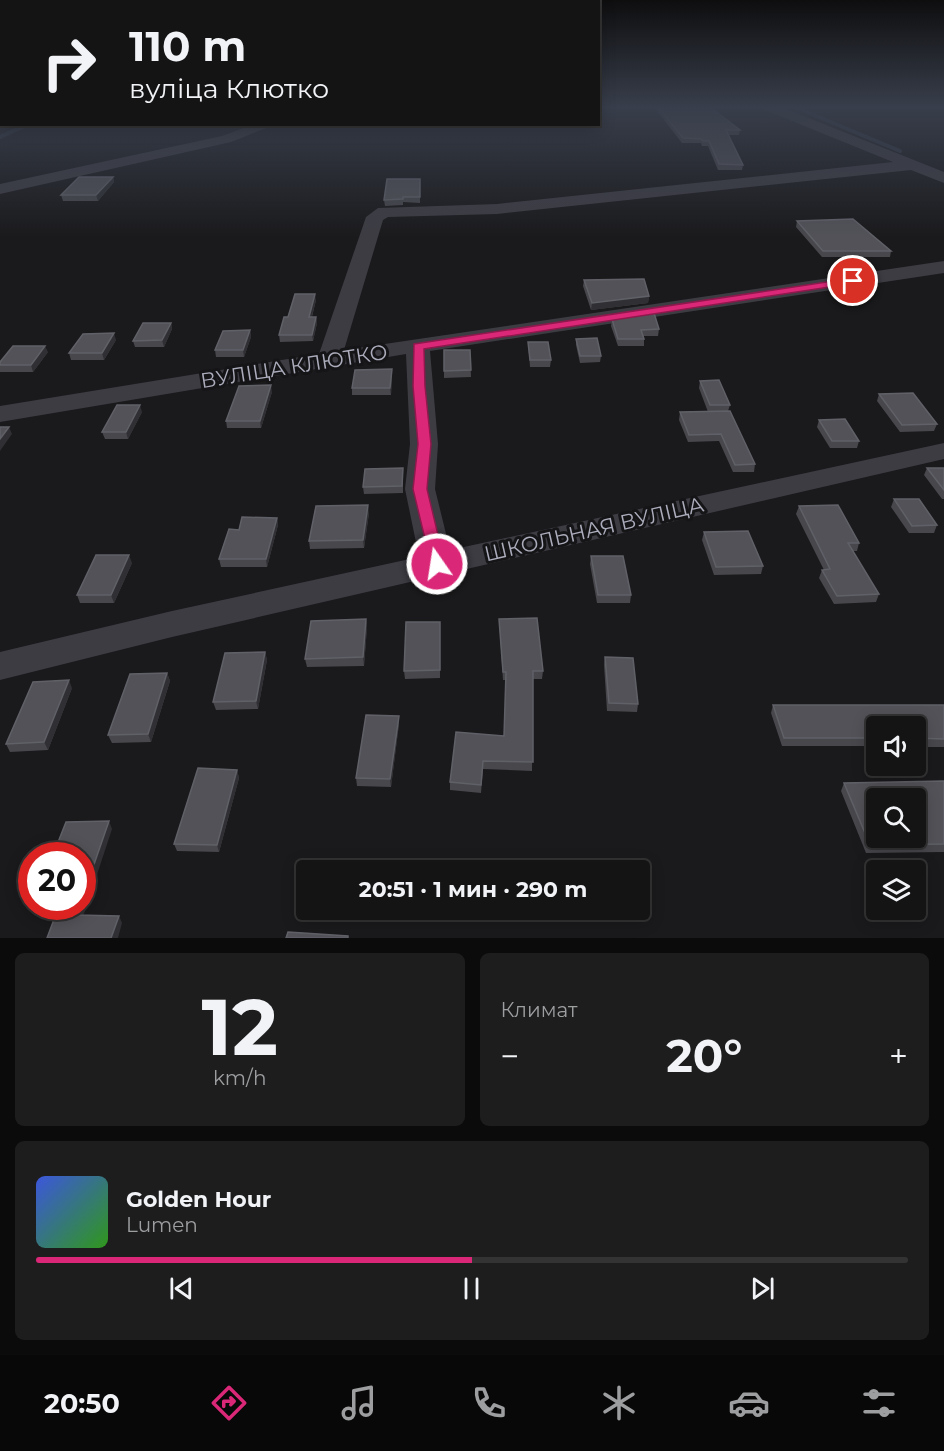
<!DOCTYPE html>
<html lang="ru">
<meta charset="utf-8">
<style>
:root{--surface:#141415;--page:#1d1d1e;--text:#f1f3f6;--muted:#9d9ea0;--line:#333334;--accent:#db2777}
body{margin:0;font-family:Montserrat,sans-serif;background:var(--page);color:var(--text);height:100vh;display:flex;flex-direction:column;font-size:22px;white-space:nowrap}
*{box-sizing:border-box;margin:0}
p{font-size:20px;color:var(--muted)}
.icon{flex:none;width:33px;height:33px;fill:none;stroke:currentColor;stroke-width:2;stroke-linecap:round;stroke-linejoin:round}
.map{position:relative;height:938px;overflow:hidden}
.sheet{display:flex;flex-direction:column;gap:15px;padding:15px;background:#0b0b0c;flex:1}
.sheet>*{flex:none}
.top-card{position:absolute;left:0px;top:0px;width:600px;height:126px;box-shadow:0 3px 15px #0003,0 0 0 2px var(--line);background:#141415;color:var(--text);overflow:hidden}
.buttons{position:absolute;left:866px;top:716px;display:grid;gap:12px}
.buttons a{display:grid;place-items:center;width:60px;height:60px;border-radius:6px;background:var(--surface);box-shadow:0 3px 15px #0003,0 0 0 2px var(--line);font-size:30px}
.speed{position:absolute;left:18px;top:842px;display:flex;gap:12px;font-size:30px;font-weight:700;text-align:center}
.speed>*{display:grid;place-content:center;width:78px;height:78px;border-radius:50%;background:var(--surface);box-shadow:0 3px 15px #0003,0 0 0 2px var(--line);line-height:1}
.speed .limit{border:9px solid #d22;background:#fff;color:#111}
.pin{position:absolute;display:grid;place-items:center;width:51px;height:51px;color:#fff;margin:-26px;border:3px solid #fff;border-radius:50%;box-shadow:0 2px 6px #0007}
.me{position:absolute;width:66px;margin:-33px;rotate:347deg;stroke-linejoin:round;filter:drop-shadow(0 0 4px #0008)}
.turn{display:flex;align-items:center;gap:21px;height:126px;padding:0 30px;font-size:27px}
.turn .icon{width:78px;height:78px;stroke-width:2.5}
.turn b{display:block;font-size:42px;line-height:51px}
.big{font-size:45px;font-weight:700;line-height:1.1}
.sheet .card{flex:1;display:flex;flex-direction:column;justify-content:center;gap:9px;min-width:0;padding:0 21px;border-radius:9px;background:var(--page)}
.sheet .dial{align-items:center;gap:0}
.dial b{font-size:78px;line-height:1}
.song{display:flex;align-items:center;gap:18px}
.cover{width:72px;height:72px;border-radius:9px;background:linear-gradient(135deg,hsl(230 70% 55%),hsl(110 70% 35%))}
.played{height:6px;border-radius:3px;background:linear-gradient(90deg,var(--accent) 50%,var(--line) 50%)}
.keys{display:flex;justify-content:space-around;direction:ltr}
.heat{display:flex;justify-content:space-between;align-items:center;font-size:33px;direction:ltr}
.sheet .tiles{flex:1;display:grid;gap:15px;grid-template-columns:1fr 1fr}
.card:last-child{grid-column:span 2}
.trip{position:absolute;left:296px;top:860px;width:354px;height:60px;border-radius:6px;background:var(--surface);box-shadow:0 3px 15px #0003,0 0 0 2px var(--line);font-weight:700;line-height:60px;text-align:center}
.menu{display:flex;height:96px;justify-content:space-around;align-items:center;background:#080808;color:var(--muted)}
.menu .icon{width:42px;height:42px}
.menu .active{color:var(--accent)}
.menu b{font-size:27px;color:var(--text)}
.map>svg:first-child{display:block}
</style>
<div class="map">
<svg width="944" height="938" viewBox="0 0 944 938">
<rect width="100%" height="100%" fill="#1a1a1c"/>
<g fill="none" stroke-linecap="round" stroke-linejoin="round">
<path stroke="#2f3541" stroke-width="4" d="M 795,107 L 900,151
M 0,137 L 29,124"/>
<path fill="#3d3c43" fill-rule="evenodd" d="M 764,107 L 781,107 L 944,172 L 944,183 L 911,170 L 497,214 L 388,217 L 383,220 L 344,350 L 944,261 L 944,273 L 430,351 L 438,444 L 435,489 L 450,550 L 944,443 L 944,459 L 172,637 L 0,680 L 0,652 L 172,611 L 419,557 L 405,489 L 410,444 L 406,354 L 0,422 L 0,406 L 319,354 L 366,217 L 378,208 L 497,204 L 893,162 L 765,110 Z
M 255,124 L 276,124 L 231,142 L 0,194 L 0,184 L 222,136 Z"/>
</g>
<path fill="#47474c" d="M 654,107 L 710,107 L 740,130 L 739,135 L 728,135 L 743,165 L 742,170 L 718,170 L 708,146 L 702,146 L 701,143 L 682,143 Z
M 113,177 L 114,182 L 98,201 L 63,201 L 61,195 Z
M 420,179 L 420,203 L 403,202 L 403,205 L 385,206 L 384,200 Z
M 797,221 L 891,251 L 890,257 L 822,257 L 796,227 Z
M 584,280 L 649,296 L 648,303 L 591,310 L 583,286 Z
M 316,300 L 312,317 L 316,317 L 317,323 L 313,341 L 280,342 L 279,335 L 288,317 Z
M 612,319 L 659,329 L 658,336 L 644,336 L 644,346 L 618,346 L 611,326 Z
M 171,323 L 172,329 L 164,347 L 135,347 L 133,341 Z
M 250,330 L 251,337 L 244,357 L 216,357 L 215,350 Z
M 576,339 L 601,356 L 600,362 L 580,363 L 576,345 Z
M 116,340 L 104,360 L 71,360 L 69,353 Z
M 528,342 L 551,360 L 550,367 L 530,367 Z
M 444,350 L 470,350 L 471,377 L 444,378 Z
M 48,352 L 33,372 L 0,372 L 0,362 Z
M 392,376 L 391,395 L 352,395 L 352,388 Z
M 700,381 L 730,405 L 728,411 L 755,464 L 754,472 L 733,472 L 719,441 L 688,442 L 679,420 L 680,412 L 708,412 L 699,388 Z
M 272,392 L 261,428 L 227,428 L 226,421 Z
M 879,394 L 937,424 L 934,431 L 900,432 L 877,401 Z
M 142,412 L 128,439 L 105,439 L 102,432 Z
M 819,420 L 859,441 L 857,448 L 830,448 L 817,427 Z
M 927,468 L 944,468 L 944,499 L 942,499 L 924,475 Z
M 403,476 L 403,493 L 364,494 L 363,487 Z
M 894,499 L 937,525 L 934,533 L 909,533 L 891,507 Z
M 799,506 L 859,543 L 857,551 L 852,551 L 879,594 L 876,602 L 834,604 L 819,578 L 822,570 L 824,570 L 796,514 Z
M 369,513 L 364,548 L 310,549 L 309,541 Z
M 277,518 L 278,525 L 267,567 L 221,567 L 219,559 L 239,530 Z
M 704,532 L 763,566 L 761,574 L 714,575 L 702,540 Z
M 591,556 L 631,595 L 630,603 L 597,603 L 590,564 Z
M 132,563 L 114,603 L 80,603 L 77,595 Z
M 366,619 L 367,627 L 364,666 L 307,667 L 305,659 Z
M 499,619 L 543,671 L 542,679 L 533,679 L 532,771 L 483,769 L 481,793 L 450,790 L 450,782 L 504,736 L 506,680 L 503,680 Z
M 440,622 L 440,678 L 405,679 L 404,671 Z
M 265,652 L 267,660 L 258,709 L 216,710 L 213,702 Z
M 605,657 L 638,704 L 637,712 L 607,711 L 604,665 Z
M 167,673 L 170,681 L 151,742 L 112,743 L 108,735 Z
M 72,688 L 48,750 L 10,752 L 6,744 Z
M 773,705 L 944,705 L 944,747 L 915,747 L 915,726 L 876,726 L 876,746 L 782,746 L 771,713 Z
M 399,716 L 399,724 L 391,787 L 357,786 L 356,778 Z
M 237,770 L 239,778 L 219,852 L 177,851 L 174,844 Z
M 944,781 L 944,852 L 866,853 L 841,791 L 844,783 Z"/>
<path fill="#303034" d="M 113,177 L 114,182 L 98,201 L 96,195 Z
M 315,294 L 316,300 L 310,323 L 309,317 Z
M 649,296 L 648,303 L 591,310 L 592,303 Z
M 316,317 L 317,323 L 313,341 L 312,335 Z
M 171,323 L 172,329 L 164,347 L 162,340 Z
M 250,330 L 251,337 L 244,357 L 243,350 Z
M 114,333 L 116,340 L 104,360 L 102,353 Z
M 45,346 L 48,352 L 33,372 L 31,365 Z
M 392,369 L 392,376 L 391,395 L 390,388 Z
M 271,385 L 272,392 L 261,428 L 260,421 Z
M 140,405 L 142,412 L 128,439 L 126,432 Z
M 9,427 L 12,434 L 0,451 L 0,439 Z
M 368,505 L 369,513 L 364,548 L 363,540 Z
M 277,518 L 278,525 L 267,567 L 266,559 Z
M 129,555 L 132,563 L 114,603 L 111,595 Z
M 366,619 L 367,627 L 364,666 L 363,657 Z
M 265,652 L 267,660 L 258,709 L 256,701 Z
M 167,673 L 170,681 L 151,742 L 148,734 Z
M 69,680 L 72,688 L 48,750 L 44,742 Z
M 399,716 L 399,724 L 391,787 L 390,779 Z
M 237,770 L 239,778 L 219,852 L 217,845 Z
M 109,821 L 112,829 L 81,923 L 77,915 L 80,906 L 82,906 L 82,899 Z
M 119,916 L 122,923 L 118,938 L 111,938 Z"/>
<path fill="#525258" stroke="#606068" stroke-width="1.5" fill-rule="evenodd" d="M 658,107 L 710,107 L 740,130 L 726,130 L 743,165 L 719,164 L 709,141 L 703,141 L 701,139 L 683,138 Z
M 79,177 L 113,177 L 96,195 L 61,195 Z
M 387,179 L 420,179 L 420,197 L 403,197 L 403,199 L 384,200 Z
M 853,219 L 891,251 L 823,251 L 797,221 Z
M 644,279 L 649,296 L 592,303 L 584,280 Z
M 295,294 L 315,294 L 309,317 L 316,317 L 312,335 L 279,335 L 284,317 L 288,317 Z
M 654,313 L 659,329 L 641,330 L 644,339 L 618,339 L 612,319 Z
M 143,323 L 171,323 L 162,340 L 133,341 Z
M 250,330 L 243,350 L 215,350 L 223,331 Z
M 114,333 L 102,353 L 69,353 L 83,334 Z
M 597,338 L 601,356 L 580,356 L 576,339 Z
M 528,342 L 548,342 L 551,360 L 530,360 Z
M 13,346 L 45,346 L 31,365 L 0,365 L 0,362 Z
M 444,350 L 470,350 L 471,370 L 444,371 Z
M 392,369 L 390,388 L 352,388 L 355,370 Z
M 719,380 L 730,405 L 710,405 L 700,381 Z
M 271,385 L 260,421 L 226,421 L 239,386 Z
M 913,393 L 937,424 L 902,425 L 879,394 Z
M 117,405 L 140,405 L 126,432 L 102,432 Z
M 730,411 L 755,464 L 735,465 L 721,434 L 689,435 L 680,412 Z
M 845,419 L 859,441 L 832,441 L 819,420 Z
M 0,427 L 9,427 L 0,439 Z
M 403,468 L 402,486 L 363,487 L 365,469 Z
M 927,468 L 944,468 L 944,490 Z
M 894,499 L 919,499 L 937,525 L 912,526 Z
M 368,505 L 363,540 L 309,541 L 316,506 Z
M 838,505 L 859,543 L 848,543 L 879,594 L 837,596 L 822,570 L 830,569 L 799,506 Z
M 242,517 L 277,518 L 266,559 L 219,559 L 229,529 L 239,530 Z
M 748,531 L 763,566 L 716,567 L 704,532 Z
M 96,555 L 129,555 L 111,595 L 77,595 Z
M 591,556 L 623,556 L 631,595 L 598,595 Z
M 537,618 L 543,671 L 533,671 L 533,762 L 483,761 L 481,785 L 450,782 L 456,732 L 504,736 L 506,672 L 503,672 L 499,619 Z
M 366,619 L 363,657 L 305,659 L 311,621 Z
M 406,622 L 440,622 L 440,670 L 404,671 Z
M 265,652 L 256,701 L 213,702 L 225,653 Z
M 605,657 L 633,658 L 638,704 L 609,703 Z
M 167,673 L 148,734 L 108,735 L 130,674 Z
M 69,680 L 44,742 L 6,744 L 33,682 Z
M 773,705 L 944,705 L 944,739 L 915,738 L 915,726 L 876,726 L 876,738 L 784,738 Z
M 366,715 L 399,716 L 390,779 L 356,778 Z
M 198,768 L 237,770 L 217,845 L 174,844 Z
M 944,781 L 944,844 L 870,845 L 844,783 ZM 876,798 L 915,798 L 915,837 L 876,837 Z
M 109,821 L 82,899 L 82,855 L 53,855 L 66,822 Z
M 59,906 L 80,906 L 77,915 L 119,916 L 111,938 L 47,938 Z
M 288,932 L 348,936 L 348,938 L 286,938 Z"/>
<linearGradient id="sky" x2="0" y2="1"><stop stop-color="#0e0e0f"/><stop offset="0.45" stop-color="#383e4b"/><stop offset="1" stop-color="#383e4b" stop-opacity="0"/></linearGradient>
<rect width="944" height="238" fill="url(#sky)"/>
<path fill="#db2777" stroke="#8e194d" stroke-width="1.5" d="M 853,278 L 857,281 L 856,283 L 424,349 L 425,386 L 431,444 L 427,489 L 445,564 L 443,568 L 432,568 L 413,489 L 418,444 L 413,386 L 414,344 Z"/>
<g text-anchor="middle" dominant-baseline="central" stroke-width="6" stroke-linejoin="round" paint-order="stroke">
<g font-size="21" fill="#acadbc" stroke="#151517">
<text transform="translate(294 366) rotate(-9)">ВУЛІЦА КЛЮТКО</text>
<text transform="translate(594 529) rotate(-13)">ШКОЛЬНАЯ ВУЛІЦА</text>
</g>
</g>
</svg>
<div class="buttons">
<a><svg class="icon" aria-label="sound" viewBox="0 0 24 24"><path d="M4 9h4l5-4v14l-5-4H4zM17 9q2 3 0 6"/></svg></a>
<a><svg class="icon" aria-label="search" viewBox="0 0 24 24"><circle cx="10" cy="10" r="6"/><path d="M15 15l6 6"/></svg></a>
<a><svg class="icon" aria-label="layers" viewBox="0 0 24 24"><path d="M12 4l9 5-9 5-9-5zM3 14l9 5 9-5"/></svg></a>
</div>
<div class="speed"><div class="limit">20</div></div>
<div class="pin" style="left:853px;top:281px;background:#d93025"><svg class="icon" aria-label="arrive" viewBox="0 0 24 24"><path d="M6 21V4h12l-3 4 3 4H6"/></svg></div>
<svg class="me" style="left:437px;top:564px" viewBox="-20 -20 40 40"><circle r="17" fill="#db2777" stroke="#fff" stroke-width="3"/><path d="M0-11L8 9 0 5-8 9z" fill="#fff"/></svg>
<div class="trip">20:51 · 1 мин · 290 m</div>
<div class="top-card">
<div class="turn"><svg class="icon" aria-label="right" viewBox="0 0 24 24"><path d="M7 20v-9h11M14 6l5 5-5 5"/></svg><div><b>110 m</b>вуліца Клютко</div></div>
</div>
</div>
<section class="sheet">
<div class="tiles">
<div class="card dial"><b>12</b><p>km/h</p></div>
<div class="card"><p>Климат</p>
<div class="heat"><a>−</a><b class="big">20°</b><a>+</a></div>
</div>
<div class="card">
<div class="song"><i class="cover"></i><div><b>Golden Hour</b><p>Lumen</p></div></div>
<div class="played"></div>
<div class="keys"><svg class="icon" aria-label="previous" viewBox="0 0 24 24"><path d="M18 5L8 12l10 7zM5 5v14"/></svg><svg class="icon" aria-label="pause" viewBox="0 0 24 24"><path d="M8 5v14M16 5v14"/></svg><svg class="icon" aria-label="next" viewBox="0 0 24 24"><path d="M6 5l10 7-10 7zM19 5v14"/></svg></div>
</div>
</div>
</section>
<nav class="menu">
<b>20:50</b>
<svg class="icon active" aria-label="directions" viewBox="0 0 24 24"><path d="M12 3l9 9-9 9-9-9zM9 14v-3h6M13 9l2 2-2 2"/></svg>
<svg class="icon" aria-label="music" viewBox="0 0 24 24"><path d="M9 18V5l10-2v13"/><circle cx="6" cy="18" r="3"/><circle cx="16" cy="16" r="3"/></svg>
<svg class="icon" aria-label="phone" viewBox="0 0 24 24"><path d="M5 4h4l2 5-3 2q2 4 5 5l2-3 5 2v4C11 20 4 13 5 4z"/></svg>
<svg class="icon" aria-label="climate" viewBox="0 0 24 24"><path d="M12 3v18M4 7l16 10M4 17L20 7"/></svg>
<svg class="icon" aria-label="car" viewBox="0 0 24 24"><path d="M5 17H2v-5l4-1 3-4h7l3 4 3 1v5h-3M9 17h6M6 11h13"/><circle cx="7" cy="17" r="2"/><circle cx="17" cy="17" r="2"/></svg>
<svg class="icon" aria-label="filters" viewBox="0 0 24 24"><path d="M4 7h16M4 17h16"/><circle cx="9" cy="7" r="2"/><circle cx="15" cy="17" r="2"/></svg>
</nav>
